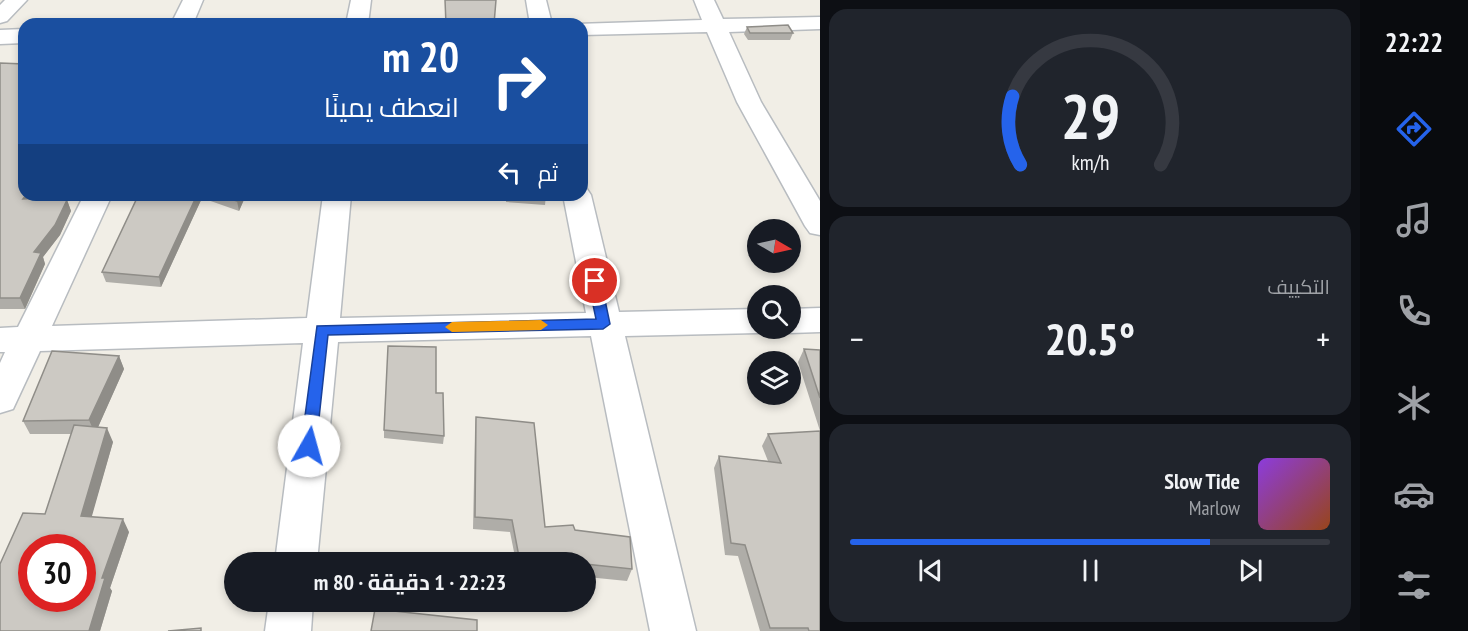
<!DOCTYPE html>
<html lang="ar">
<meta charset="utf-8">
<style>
:root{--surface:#171b24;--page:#20242c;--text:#f1f3f6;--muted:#9ea1a6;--line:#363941;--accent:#2563eb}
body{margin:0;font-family:"PT Sans Narrow",Cairo,sans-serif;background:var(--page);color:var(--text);direction:rtl;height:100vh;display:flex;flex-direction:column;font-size:22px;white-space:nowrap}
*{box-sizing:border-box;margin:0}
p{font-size:20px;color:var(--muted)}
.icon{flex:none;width:33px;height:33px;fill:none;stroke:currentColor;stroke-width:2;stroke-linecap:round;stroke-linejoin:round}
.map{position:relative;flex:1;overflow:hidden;direction:ltr}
.sheet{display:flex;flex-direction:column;gap:9px;padding:9px;background:#0d0f14;width:540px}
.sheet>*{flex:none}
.banner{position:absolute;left:18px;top:18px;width:570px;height:183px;border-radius:18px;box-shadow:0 3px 9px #0003;direction:rtl;background:#1a4fa0;color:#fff;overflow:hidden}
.needle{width:39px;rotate:99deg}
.controls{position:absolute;left:747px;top:219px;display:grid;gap:12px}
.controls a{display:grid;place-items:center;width:54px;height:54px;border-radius:50%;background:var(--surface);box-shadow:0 3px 9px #0003;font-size:30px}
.speed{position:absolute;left:18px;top:534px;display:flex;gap:12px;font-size:30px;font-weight:700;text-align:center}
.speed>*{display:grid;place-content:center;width:78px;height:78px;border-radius:50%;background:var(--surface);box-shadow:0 3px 9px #0003;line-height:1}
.speed .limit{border:9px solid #d22;background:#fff;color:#111}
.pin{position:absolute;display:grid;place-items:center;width:51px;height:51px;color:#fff;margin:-26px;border:3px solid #fff;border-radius:50%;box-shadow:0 2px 6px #0007}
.me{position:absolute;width:66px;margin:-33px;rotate:7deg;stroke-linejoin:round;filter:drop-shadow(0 0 4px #0008)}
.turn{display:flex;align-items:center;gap:21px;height:126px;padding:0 30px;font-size:27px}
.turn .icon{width:78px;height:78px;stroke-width:2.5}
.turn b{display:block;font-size:42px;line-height:51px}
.then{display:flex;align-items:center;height:57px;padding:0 30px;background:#0003;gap:12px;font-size:22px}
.big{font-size:45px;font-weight:700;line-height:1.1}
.sheet .tile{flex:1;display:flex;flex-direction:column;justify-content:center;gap:9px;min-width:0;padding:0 21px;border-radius:18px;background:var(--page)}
.sheet .dial{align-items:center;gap:0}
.dial svg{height:156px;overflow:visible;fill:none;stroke:var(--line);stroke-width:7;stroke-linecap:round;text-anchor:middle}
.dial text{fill:var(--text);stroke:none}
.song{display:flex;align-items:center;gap:18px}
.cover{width:72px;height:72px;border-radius:9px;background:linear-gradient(135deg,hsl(270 70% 55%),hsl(20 70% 35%))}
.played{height:6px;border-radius:3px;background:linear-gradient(90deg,var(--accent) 75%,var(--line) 75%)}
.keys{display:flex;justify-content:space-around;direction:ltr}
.heat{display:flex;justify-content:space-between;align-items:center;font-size:33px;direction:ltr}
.trip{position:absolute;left:224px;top:552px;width:372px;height:60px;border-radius:30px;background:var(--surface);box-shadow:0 3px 9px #0003;font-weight:700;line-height:60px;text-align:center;direction:rtl}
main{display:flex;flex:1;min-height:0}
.dock{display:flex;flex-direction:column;width:108px;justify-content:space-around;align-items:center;background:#090b0e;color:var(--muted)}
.dock .icon{width:42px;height:42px}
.dock .selected{color:var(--accent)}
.dock b{font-size:27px;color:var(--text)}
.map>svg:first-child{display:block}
</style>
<main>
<nav class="dock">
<b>22:22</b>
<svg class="icon selected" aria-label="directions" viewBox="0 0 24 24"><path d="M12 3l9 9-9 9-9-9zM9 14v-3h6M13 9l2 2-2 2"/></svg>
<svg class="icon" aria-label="music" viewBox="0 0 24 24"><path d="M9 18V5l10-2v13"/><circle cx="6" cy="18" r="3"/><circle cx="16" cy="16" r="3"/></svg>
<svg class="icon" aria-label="phone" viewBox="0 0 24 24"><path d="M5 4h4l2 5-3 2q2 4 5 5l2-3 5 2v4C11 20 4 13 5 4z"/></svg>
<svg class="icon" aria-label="climate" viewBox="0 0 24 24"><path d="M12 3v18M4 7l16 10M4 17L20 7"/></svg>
<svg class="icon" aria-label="car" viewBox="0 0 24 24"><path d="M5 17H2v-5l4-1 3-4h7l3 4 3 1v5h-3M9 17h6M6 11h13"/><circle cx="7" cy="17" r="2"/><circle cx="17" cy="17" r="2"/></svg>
<svg class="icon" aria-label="filters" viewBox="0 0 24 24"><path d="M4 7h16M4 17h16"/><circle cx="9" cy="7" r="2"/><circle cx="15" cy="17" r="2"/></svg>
</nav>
<section class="sheet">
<div class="tile dial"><svg viewBox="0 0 100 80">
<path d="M14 69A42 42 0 1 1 86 69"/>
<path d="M14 69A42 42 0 0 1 10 34" stroke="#2563eb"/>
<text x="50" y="56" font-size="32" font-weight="700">29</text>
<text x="50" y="72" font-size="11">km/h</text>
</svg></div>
<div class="tile"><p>التكييف</p>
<div class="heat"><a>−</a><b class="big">20.5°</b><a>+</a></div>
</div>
<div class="tile">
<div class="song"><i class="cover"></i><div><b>Slow Tide</b><p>Marlow</p></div></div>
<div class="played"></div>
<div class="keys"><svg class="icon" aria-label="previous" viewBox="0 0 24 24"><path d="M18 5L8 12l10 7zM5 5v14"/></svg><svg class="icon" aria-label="pause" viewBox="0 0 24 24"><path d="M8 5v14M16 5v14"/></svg><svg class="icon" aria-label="next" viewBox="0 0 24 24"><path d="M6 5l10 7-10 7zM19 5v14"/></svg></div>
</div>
</section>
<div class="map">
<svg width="820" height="631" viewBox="0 0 820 631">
<rect width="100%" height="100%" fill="#f1eee6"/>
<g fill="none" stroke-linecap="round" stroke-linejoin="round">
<g stroke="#b8bcc0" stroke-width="3">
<path id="minor" d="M 5,0 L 27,0 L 7,21 L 0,23 L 0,5 Z
M 183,0 L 203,0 L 193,24 L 171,24 Z
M 351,0 L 371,0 L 368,24 L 346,24 Z
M 526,0 L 546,0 L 552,24 L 530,24 Z
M 694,0 L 714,0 L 723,19 L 820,17 L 820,29 L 729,32 L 761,102 L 820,201 L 820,235 L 810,233 L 805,226 L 737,102 L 707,32 L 582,35 L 582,24 L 576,24 L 702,20 Z
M 24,29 L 24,43 L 0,44 L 0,30 Z
M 582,188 L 587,189 L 591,195 L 619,312 L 758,309 L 758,328 L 770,328 L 758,333 L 625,336 L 696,631 L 650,631 L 591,336 L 338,342 L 317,562 L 275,562 L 303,343 L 40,351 L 13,409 L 0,413 L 0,363 L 5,352 L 0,352 L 0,328 L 18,327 L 84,195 L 112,195 L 52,326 L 307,318 L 323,195 L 351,195 L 340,318 L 586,313 L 563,195 L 582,195 Z
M 820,308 L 820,332 L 790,333 L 778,328 L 790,328 L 790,309 Z
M 269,602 L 313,602 L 311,631 L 265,631 Z"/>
</g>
<use href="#minor" fill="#fff" fill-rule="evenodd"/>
</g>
<path fill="#afada8" d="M 747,27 L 793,33 L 790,40 L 748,40 L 744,34 Z
M 0,63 L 34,198 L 67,200 L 71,211 L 60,235 L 43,257 L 45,264 L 25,309 L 0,309 Z
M 143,195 L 246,195 L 239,211 L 202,198 L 161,287 L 106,282 L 102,272 Z
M 392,195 L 438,195 L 438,198 L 392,199 Z
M 506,195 L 546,195 L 545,205 L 506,202 Z
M 804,349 L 820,350 L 820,631 L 760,631 L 738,556 L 725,555 L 714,468 L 719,456 L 768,461 L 762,446 L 768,434 L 820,431 L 798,362 Z
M 119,356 L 124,369 L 98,427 L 113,442 L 91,517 L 129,532 L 110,588 L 112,591 L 100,631 L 0,631 L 45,514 L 71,434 L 30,434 L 23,421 Z
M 436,393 L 444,436 L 443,444 L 384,438 L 384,430 Z
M 476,417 L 545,527 L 575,530 L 632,569 L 627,581 L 587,577 L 588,584 L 585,595 L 585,562 L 516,562 L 510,532 L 473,529 L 475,430 Z"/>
<path fill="#8f8d88" d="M 26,195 L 36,195 L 28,209 L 23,199 Z
M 197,195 L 201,195 L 202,198 L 161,287 L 159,277 Z
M 240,195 L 246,195 L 239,211 L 237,201 Z
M 67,200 L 71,211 L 60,235 L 43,257 L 45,264 L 25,309 L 20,298 L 34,252 Z
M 119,356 L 124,369 L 95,434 L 89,420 Z
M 107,428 L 113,442 L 88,530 L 81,516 Z
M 123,519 L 129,532 L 110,588 L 112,591 L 100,631 L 89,631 L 102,578 Z"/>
<path fill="#ccc9c3" stroke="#8f8d88" stroke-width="1.5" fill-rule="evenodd" d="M 445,0 L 496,0 L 494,24 L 446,24 Z
M 788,25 L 793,33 L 750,33 L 747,27 Z
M 0,63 L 24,64 L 24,195 L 26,195 L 23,199 L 44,198 L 67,200 L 55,225 L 34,252 L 41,253 L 20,298 L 0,298 Z
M 143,195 L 197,195 L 159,277 L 102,272 L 138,196 Z
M 219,195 L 240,195 L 237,201 Z
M 388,346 L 436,347 L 436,393 L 443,393 L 444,436 L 384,430 Z
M 804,349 L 820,350 L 820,398 Z
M 52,351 L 119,356 L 89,420 L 23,421 Z
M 476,417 L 534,423 L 545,527 L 573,525 L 575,530 L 630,537 L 632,569 L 585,564 L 585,562 L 520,562 L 512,520 L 475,517 Z
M 74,425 L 107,428 L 81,516 L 123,519 L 102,578 L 105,578 L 89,631 L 0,631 L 0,564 L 23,513 L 45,514 ZM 32,548 L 82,548 L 82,598 L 32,598 Z
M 820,431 L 820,631 L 809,631 L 808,628 L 770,628 L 745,545 L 731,543 L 719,456 L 781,463 L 768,434 Z
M 585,570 L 588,584 L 585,585 Z
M 375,609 L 477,620 L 477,631 L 371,631 Z
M 201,628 L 201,631 L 168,631 Z"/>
<path fill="#2563eb" stroke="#184099" stroke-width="1.5" d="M 595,277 L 601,281 L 610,324 L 603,329 L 328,335 L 316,446 L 314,451 L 309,453 L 303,451 L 301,446 L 317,326 L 596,319 L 588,281 Z"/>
<path fill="#f59e0b" d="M 541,320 L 548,325 L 541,330 L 452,332 L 445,327 L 452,322 Z"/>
</svg>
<div class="controls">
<a><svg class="needle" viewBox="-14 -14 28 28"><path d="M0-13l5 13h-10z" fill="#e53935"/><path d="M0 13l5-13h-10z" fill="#9ea1a6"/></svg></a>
<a><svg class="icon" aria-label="search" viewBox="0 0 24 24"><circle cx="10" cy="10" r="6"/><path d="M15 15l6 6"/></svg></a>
<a><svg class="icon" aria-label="layers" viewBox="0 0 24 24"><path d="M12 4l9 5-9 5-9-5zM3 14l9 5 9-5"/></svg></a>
</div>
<div class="speed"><div class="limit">30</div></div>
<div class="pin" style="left:595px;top:281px;background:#d93025"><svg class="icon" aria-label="arrive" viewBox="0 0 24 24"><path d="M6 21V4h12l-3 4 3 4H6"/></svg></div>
<svg class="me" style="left:309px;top:446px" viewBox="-20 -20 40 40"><circle r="19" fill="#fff"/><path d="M0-13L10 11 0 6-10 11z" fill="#2563eb"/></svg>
<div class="trip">22:23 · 1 دقيقة · 80 m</div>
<div class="banner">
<div class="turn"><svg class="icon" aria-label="right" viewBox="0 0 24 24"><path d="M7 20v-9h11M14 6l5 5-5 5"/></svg><div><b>20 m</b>انعطف يمينًا</div></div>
<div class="then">ثم<svg class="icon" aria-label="left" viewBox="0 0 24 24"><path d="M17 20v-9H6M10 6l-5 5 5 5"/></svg></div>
</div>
</div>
</main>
